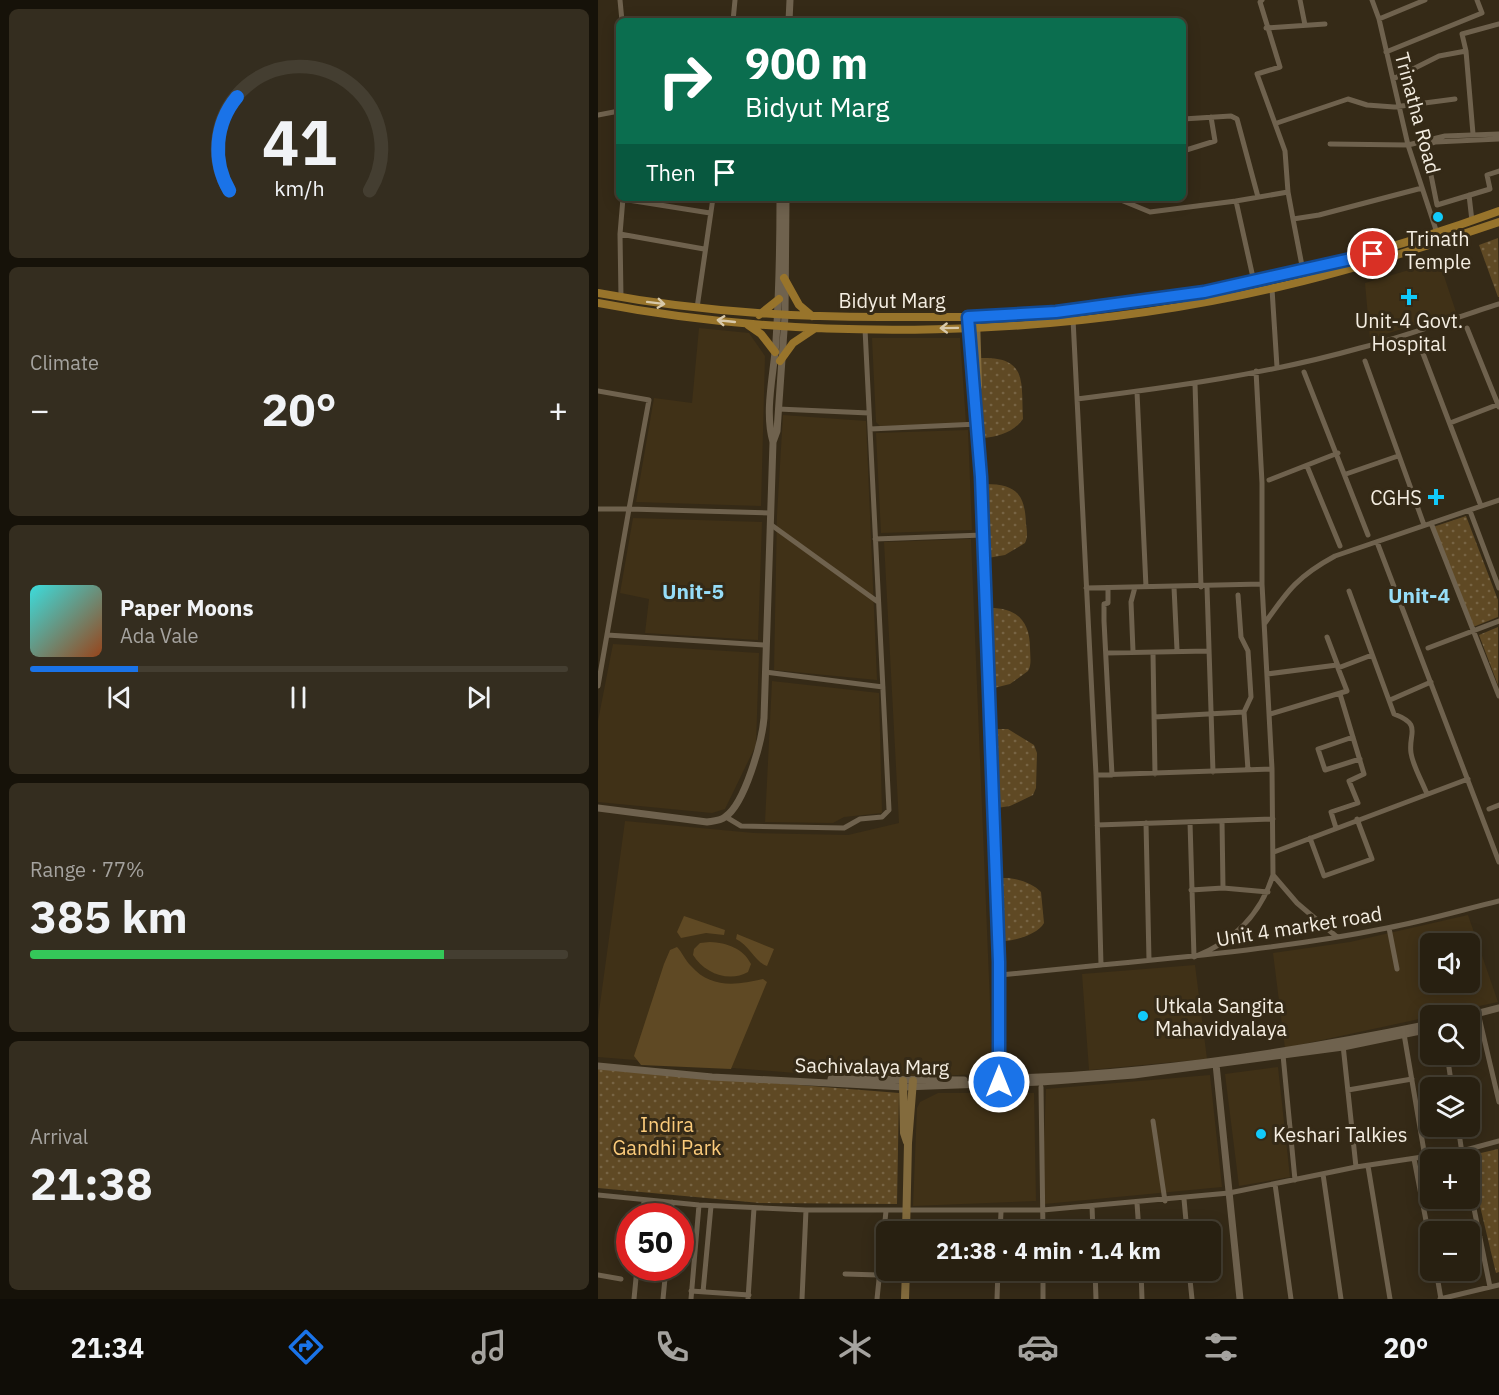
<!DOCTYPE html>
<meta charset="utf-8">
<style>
:root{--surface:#282011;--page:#342d1f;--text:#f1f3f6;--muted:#a5a39f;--line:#443e31;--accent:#1a73e8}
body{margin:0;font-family:"IBM Plex Sans",sans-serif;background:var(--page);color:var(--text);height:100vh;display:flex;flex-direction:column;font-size:22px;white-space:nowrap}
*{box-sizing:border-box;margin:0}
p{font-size:20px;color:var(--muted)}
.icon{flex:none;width:33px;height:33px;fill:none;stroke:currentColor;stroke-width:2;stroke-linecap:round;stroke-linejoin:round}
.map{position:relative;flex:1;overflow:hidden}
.side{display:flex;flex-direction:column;gap:9px;padding:9px;background:#161209;width:598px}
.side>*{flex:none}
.banner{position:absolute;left:18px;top:18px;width:570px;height:183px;border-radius:9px;box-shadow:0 3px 15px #0003,0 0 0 2px var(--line);background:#0b6e4f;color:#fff;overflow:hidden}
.fabs{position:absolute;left:822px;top:933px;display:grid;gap:12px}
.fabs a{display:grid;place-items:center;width:60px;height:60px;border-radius:9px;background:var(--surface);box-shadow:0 3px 15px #0003,0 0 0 2px var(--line);font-size:30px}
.speed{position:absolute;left:18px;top:1203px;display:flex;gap:12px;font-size:30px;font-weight:700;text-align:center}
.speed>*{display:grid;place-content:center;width:78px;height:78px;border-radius:50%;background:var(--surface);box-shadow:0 3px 15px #0003,0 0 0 2px var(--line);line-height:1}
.speed .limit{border:9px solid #d22;background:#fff;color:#111}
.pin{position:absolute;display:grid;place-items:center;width:51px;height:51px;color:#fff;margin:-26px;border:3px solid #fff;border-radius:50%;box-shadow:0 2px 6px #0007}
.me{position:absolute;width:66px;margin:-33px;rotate:0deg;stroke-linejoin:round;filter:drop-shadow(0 0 4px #0008)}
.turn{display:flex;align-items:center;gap:21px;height:126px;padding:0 30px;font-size:27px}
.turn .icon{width:78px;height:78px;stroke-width:2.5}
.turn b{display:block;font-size:42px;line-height:51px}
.then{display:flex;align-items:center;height:57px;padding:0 30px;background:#0003;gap:12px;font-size:22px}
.big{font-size:45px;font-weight:800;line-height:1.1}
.side .card{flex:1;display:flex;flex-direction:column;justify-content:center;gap:9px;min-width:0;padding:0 21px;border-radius:9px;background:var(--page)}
.side .dial{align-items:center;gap:0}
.dial svg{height:156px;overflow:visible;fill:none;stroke:var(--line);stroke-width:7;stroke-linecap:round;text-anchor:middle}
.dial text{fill:var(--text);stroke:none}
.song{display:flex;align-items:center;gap:18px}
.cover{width:72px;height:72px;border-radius:9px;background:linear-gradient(135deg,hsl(180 70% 55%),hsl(20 70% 35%))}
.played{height:6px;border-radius:3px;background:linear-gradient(90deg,var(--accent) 20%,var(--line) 20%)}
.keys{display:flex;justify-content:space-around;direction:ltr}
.heat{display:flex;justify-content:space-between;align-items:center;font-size:33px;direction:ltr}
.charge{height:9px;border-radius:4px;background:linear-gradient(90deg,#34c759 77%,var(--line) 0)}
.trip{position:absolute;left:278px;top:1221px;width:345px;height:60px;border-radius:9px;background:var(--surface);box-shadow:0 3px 15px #0003,0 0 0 2px var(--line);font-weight:800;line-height:60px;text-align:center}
.tabs{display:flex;height:96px;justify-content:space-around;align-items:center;background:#100d07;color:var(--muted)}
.tabs .icon{width:42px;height:42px}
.tabs .selected{color:var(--accent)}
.tabs b{font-size:27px;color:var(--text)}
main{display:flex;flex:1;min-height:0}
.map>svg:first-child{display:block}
</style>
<main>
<section class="side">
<div class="card dial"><svg viewBox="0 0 100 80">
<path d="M14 69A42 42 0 1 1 86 69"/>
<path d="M14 69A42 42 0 0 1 18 21" stroke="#1a73e8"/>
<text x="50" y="56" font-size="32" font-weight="700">41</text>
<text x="50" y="72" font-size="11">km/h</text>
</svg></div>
<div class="card"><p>Climate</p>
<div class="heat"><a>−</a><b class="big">20°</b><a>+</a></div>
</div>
<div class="card">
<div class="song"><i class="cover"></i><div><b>Paper Moons</b><p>Ada Vale</p></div></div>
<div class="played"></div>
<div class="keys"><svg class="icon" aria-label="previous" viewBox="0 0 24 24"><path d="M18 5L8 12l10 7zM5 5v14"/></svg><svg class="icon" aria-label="pause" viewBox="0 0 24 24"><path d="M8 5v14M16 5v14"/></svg><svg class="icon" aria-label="next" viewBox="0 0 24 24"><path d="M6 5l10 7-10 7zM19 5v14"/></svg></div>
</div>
<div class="card"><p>Range · 77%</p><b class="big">385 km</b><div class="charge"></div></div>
<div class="card"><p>Arrival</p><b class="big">21:38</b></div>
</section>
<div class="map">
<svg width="901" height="1299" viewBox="0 0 901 1299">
<defs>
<pattern id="park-dots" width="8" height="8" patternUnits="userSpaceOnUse" patternTransform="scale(1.5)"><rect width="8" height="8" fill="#5f4924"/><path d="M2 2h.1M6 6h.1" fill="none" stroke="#776444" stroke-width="1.8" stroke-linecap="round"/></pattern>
</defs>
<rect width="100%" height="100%" fill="#352a17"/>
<path fill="#403117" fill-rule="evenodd" d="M 841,261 L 858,312 L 772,339 L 767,283 Z
M 101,328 L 151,333 L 167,356 L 163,506 L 38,502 L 56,398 L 94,403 Z
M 274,338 L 362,338 L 368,423 L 282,426 L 278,422 Z
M 185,415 L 268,421 L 279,680 L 176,670 L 179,515 Z
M 370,430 L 374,530 L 283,533 L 278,433 Z
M 35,518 L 164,522 L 160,640 L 47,633 L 51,599 L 22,593 Z
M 373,539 L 394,1052 L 388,1067 L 381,1074 L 318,1077 L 210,1074 L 0,1057 L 0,1019 L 27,821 L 156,833 L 250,835 L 301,823 L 286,542 Z
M 15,644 L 161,653 L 158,745 L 127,809 L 114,813 L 0,802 L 0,721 Z
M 174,681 L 281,693 L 284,813 L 246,817 L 235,823 L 167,822 Z
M 870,915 L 900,1002 L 687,1048 L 675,953 L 752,942 ZM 832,944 L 872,944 L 872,982 L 832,982 Z
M 597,965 L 609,1059 L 491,1070 L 484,974 Z
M 680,1067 L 692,1177 L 641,1186 L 627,1074 Z
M 612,1075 L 624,1187 L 446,1204 L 445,1167 L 448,1089 Z
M 340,1093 L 436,1093 L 438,1201 L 315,1206 L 319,1108 L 322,1102 Z"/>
<path fill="#5f4924" d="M 86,916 L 127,930 L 126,935 L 108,933 L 83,938 L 79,932 Z
M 139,934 L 176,949 L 169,966 C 157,962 151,945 138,939 Z
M 112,942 C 129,943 145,948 153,964 L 150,972 C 131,983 106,973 95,955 L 96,949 L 102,943 Z
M 79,947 C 84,952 87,960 93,966 C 113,989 139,985 165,979 L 169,982 L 133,1069 L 43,1065 L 36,1056 L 66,964 L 72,950 Z"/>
<path fill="url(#park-dots)" d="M 900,238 L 901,297 L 900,297 L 881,245 Z
M 381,358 C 430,356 423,381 425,419 C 416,432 400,437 385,438 Z
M 387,484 C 418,484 427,494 428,524 C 429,531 430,537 427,543 L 407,555 L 390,558 Z
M 868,516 L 900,600 L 900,617 L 875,627 L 835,527 Z
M 392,608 C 419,608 432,621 432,648 C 432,656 434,664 430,671 L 412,684 L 396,688 Z
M 900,627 L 900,685 L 881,635 Z
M 396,729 L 410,729 L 436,745 L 439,753 L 438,788 L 435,795 L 412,806 L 399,808 Z
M 404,878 C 417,877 435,883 443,892 L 446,923 C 440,934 419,940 407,941 Z
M 0,1069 L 301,1093 L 299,1204 L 162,1203 L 0,1188 Z
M 900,1149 L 901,1272 L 898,1273 L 870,1156 Z"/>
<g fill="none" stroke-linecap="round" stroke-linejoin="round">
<path stroke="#6f624e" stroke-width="5" d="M 22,0 L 24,21
M 664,0 L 662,2 L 682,67 L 659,74 L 687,151 L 690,192 L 695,219
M 702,0 L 707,25
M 774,0 L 781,19 L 810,145 L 839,233
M 781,19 L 827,0
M 135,21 L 137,0
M 668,28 L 727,24
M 868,51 L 875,134
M 788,52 L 884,13 L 879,0
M 795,79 L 841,56 L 868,51 L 864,34 L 901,24
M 0,115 L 21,111
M 585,119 L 633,116 L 639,119 L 660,197
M 679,123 L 750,99 L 769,105 L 796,107 L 857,99
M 901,139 L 837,142 L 827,145 L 839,205 L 892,189 L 889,175 L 901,171
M 732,144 L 810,145 L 847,136 L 901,134
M 585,151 L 617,141 L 613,117
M 871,195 L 874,221
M 518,198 L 552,212 L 638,201
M 24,199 L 112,213
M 22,234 L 106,249
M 705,271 L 695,219 L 721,215 L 824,188
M 656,282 L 638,201 L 690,192
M 674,289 L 679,367
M 23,297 L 22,234 L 25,198
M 99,308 L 115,198
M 869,328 L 901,407
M 267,329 L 272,429 L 380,424
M 821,343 L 883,506
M 767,361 L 826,525
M 706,372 L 770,535
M 597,383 L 603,587
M 0,391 L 51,400 L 31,509 L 172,513
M 539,392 L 548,587
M 479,399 C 574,387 670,374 762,348 C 809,336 854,319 901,304
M 180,409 L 271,413
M 852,423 L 901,404
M 709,466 L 742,546
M 748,474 L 800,456
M 671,480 L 740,453
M 0,509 L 31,509 L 0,686
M 872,511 L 901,588
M 833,523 L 901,696
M 172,524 L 280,602
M 277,539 L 385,535
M 779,542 L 901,862
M 576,587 L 579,650
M 609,587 L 615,772
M 488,588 L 664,584
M 510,588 L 510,603 L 506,604 L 506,621 L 514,775
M 751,591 L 796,714 C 825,725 810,733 813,753 C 815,766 824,781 829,794
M 640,595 L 643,637 L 650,651 L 653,697 L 646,712 L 650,770
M 667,623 C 690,590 700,576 737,556 L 901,500
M 9,635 L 167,645
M 729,637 L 740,666
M 830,648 L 901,621
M 535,651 L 533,602 L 537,587
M 508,653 L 610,651
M 555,653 L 557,774
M 167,672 L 285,687
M 669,674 L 739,665
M 792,700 L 833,682
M 672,714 L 749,691 L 740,668 L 774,655
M 556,717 L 646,712
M 755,737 L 720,749 L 727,770 L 762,759
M 498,775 L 674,769
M 891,809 L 901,805
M 128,817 L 143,826 L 246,828 L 262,819 L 284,817 L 291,810 L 272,429
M 624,821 L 625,888 L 670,892
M 592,822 L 596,957 C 635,942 662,916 675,875 L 674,769 L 664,584 L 664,483 L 658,371
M 548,823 L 551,960
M 499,825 L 675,819
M 738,828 L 733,812 L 760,803 L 751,781 L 766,774 L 742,694
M 712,838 L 726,876 L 774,859 L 759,819
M 676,852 L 870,779
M 675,875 L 699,903 L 739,937
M 593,890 L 625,888
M 791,928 L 799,969
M 503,965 C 598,956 695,947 789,928 C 827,921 864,910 901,901
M 402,975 L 503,965 L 498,775 L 475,319
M 881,1017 L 901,1102
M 806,1034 L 827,1157
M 745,1045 L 758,1167
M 849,1054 L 854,1088
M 685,1055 L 697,1180
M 443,1087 L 445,1232
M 750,1090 L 814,1079
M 555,1121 L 567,1201
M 860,1126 L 865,1160
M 816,1159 L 832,1241
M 770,1166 L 792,1299
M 725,1174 L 743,1299
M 677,1184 L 693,1299
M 872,1189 L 892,1287 L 901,1285
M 0,1195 L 101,1205 L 208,1210 L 445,1210 L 631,1193 L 758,1167 L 864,1151 L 901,1141
M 586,1199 L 589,1232
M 539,1203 L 541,1232
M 494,1206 L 495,1232
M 45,1216 L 46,1200
M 73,1216 L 74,1202
M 352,1229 L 372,1232
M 402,1232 L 403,1212
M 872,1239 L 882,1237
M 445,1270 L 445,1299
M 497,1270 L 498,1299
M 543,1270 L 544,1299
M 591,1270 L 594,1299
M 838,1270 L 843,1299
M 247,1274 L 281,1275
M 0,1275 L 23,1279
M 93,1291 L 151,1295
M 105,1292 L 113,1206
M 36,1299 L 39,1268
M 65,1299 L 68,1268
M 93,1299 L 101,1205
M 150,1299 L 156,1208
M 204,1299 L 208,1210
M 279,1299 L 288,1211
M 399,1299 L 400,1270
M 842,1299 L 892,1287"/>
<path stroke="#6f624e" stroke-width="7" d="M 191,21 L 192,0
M 175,442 L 179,431 L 187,316 L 188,198
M 0,808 L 109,822 C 115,821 122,821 127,817 C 147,804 164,741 166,718 L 175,442 C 166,411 176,373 178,341 C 181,293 182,246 182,198
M 870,1016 L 901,1008
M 618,1064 L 642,1299
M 0,1066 L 114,1077 L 306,1087 L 443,1082 L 536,1075 L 685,1055 L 745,1047 L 832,1029
M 416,1078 C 556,1074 696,1052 832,1024
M 233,1079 L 366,1080"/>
<path stroke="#836b3d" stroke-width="8" d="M 370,317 L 383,477 L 402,975 L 401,1082
M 377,394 L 380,386 L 378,317
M 402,1055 L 420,1077
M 385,1079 L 394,1071 L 399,1059
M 305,1081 L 306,1133 L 309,1142
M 308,1232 L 310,1143 L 315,1081
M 307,1299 L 308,1270"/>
<path stroke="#98742b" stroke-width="8" d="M 186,278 L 201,305 L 214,316
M 0,293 C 100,312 200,318 302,317 C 354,317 406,318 458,312 C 611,297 756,264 901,211
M 0,303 C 212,344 466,337 676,288 C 752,271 827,247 901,222
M 161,315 L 181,299
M 150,325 L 163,334 L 177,352
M 182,361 L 195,343 L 216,329"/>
</g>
<defs><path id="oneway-shaft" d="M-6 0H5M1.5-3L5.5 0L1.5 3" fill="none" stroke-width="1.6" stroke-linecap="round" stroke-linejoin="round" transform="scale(1.5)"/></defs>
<g stroke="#d8c9aa">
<use href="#oneway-shaft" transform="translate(58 303) rotate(7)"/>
<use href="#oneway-shaft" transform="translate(128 321) rotate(-174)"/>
<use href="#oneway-shaft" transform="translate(351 328) rotate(179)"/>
</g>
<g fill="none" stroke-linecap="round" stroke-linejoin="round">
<g stroke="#114b97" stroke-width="15">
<path id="route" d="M 401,1082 L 401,962 L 383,477 L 370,317 L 458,312 L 606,292 L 775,254"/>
</g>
<use href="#route" stroke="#1a73e8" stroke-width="10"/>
</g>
<g fill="#11cafb" stroke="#352a17" stroke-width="2">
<circle cx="840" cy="217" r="6"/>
<path d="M808 288h6v6h6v6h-6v6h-6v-6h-6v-6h6z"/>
<path d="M835 488h6v6h6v6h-6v6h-6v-6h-6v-6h6z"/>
<circle cx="545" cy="1016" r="6"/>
<circle cx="663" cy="1134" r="6"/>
</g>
<g text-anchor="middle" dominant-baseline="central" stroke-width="6" stroke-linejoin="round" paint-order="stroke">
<g font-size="20" fill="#f4ede1" stroke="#352a17">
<text transform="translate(820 113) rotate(75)">Trinatha Road</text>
<text x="294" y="300">Bidyut Marg</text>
<text transform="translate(701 926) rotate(-9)">Unit 4 market road</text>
<text transform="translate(274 1066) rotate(1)">Sachivalaya Marg</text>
</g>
<g font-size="20" fill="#f4ede1" stroke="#352a17">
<text x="840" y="238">Trinath<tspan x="840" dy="23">Temple</tspan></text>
<text x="811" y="320">Unit-4 Govt.<tspan x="811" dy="23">Hospital</tspan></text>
<text x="824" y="497" text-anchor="end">CGHS</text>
<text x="557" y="1005" text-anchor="start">Utkala Sangita<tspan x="557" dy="23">Mahavidyalaya</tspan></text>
<text x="675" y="1134" text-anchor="start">Keshari Talkies</text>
</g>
<g font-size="20" fill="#fbcb7b" stroke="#352a17">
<text x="69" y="1124">Indira<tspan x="69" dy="23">Gandhi Park</tspan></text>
</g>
<g font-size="21" font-weight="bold" fill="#96ddf8" stroke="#352a17">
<text x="95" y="591">Unit-5</text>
<text x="821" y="595">Unit-4</text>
</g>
</g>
</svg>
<div class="fabs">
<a><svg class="icon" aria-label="sound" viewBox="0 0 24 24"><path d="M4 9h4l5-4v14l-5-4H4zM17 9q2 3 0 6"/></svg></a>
<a><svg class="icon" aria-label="search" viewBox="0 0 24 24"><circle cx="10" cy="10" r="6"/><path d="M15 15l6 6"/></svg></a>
<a><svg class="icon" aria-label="layers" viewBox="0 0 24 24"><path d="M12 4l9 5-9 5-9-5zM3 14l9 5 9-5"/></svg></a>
<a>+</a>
<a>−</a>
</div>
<div class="speed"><div class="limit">50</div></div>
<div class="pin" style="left:775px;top:254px;background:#d93025"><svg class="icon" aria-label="arrive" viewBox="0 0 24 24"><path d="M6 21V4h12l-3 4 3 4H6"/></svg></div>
<svg class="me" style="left:401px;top:1082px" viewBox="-20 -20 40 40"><circle r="17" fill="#1a73e8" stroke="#fff" stroke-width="3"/><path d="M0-11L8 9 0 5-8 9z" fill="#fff"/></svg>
<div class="trip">21:38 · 4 min · 1.4 km</div>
<div class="banner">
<div class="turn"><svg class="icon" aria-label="right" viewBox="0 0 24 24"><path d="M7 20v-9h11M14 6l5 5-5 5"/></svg><div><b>900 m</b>Bidyut Marg</div></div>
<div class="then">Then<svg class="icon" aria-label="arrive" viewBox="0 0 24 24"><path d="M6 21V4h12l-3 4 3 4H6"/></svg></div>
</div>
</div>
</main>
<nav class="tabs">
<b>21:34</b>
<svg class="icon selected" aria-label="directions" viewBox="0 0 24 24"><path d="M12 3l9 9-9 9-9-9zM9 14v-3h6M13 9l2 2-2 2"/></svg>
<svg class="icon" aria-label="music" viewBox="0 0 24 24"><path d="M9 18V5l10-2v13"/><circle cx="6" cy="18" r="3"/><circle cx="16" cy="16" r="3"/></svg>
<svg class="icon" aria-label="phone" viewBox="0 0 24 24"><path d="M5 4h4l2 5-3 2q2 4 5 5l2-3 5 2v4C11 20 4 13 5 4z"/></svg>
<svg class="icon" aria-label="climate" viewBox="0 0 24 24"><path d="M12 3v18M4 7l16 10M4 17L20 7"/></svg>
<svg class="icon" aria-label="car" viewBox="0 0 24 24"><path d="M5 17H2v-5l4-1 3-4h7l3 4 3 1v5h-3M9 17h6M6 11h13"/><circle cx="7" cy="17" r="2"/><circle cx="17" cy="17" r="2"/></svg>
<svg class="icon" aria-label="filters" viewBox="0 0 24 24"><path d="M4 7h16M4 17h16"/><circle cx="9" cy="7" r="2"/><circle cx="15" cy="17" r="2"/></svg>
<b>20°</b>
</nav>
